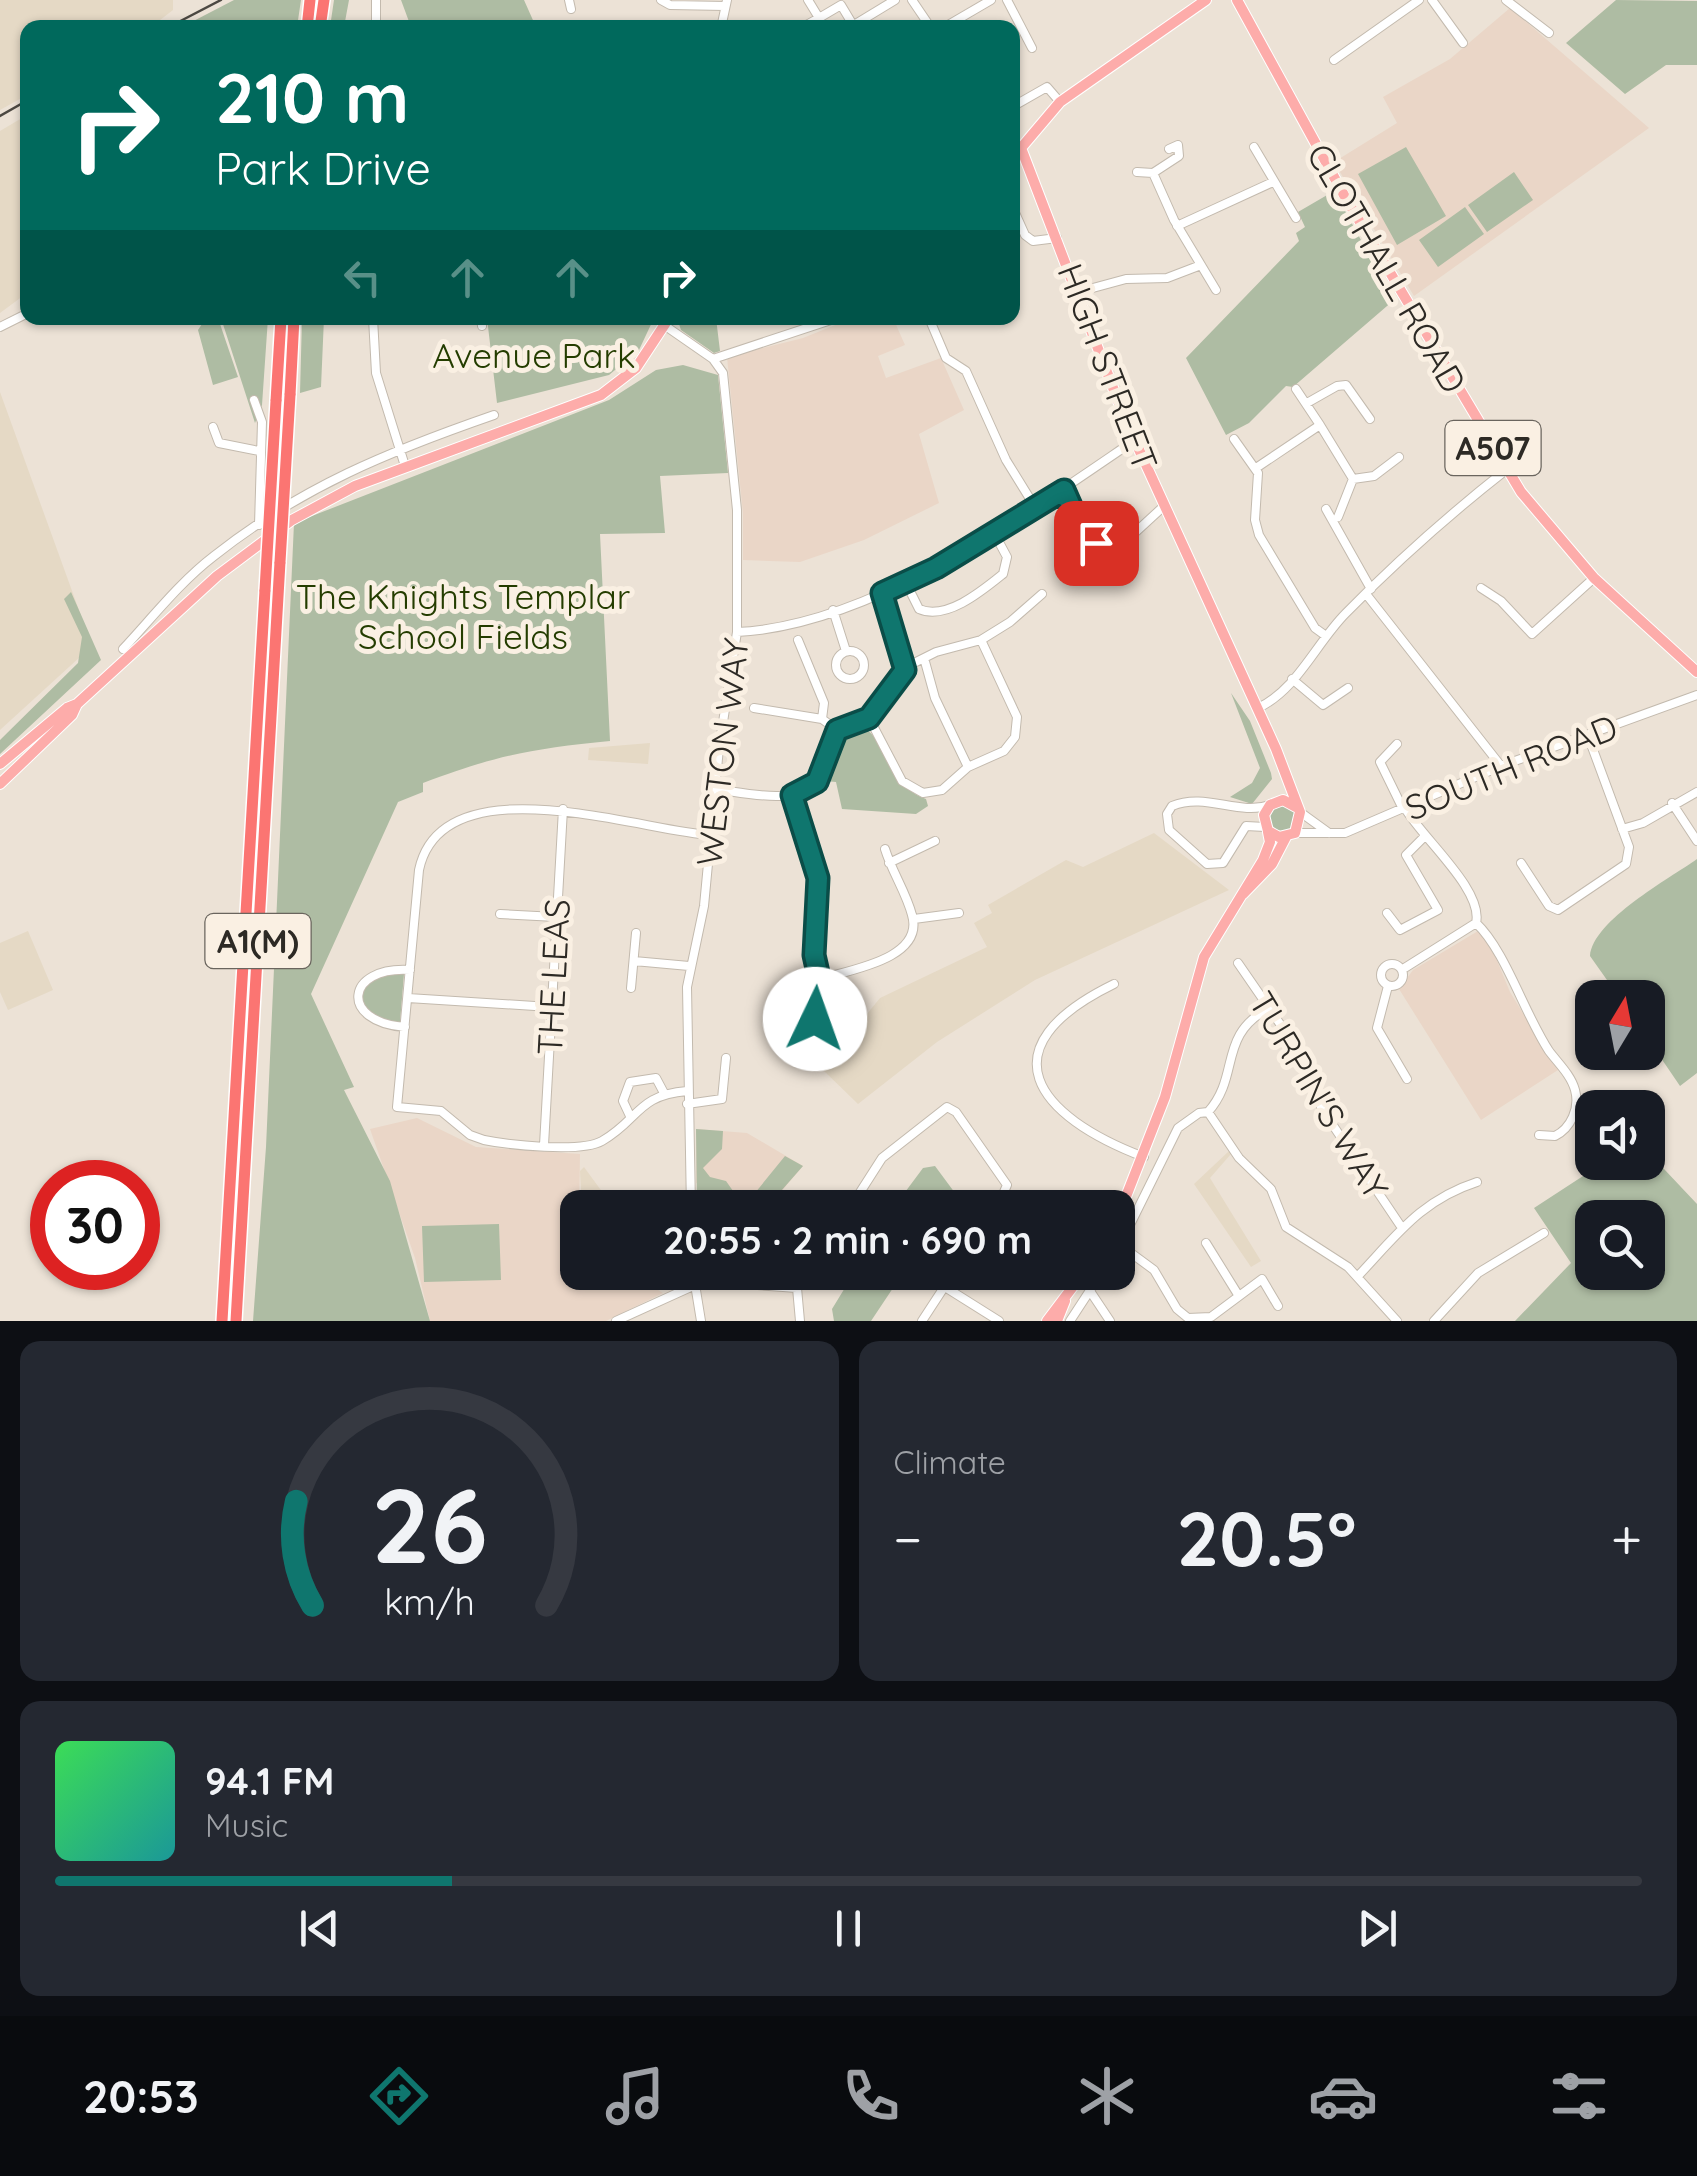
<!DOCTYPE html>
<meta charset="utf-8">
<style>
:root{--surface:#171b24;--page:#242831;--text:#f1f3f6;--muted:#9ea1a6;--line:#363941;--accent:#0f766e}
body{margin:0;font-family:Quicksand,sans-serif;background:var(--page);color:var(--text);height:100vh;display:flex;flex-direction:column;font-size:38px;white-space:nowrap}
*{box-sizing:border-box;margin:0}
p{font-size:32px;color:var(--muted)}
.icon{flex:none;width:55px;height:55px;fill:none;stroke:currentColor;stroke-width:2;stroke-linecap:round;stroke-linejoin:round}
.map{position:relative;height:1321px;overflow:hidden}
.details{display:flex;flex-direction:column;gap:20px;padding:20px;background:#0d0f14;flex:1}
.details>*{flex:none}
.hud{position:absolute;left:20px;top:20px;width:1000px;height:305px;border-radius:20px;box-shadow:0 2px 8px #0004;background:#00695c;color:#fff;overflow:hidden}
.needle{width:65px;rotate:10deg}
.controls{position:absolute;left:1575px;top:980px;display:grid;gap:20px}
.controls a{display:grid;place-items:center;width:90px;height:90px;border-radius:20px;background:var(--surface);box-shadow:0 2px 8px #0004;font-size:50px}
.speed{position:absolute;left:30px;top:1160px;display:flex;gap:20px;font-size:50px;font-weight:700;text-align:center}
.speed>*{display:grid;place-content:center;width:130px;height:130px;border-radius:50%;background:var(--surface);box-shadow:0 2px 8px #0004;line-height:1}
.speed .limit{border:15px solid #d22;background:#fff;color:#111}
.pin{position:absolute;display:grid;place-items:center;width:85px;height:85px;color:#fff;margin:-42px;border-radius:20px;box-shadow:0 5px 15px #0006}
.me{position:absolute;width:110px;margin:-55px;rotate:3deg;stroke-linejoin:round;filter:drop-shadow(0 0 8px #0008)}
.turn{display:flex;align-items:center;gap:35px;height:210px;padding:0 30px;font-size:45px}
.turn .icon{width:130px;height:130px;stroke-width:2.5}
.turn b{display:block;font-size:70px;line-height:85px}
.lanes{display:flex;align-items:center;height:95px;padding:0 30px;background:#0003;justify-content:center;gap:50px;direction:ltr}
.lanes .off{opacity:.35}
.big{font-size:75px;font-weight:800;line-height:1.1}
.details .card{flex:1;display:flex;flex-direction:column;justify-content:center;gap:15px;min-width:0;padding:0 35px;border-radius:20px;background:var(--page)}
.details .dial{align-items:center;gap:0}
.dial svg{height:260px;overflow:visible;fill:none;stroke:var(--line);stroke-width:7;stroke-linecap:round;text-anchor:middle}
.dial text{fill:var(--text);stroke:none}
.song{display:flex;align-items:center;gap:30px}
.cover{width:120px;height:120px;border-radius:15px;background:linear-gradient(135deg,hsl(130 70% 55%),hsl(180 70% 35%))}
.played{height:10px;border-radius:5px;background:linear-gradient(90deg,var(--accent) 25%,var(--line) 25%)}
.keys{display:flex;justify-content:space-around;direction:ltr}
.heat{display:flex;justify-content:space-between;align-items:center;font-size:55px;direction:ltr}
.details .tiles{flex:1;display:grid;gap:20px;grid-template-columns:1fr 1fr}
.card:last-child{grid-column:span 2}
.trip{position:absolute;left:560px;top:1190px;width:575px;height:100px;border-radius:20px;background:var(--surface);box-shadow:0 2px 8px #0004;font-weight:800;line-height:100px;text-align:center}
.menu{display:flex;height:160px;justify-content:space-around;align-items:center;background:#090b0e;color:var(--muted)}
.menu .icon{width:70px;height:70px}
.menu .selected{color:var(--accent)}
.menu b{font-size:45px;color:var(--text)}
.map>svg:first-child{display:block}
</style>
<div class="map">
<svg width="1697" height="1321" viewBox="0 0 1697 1321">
<rect width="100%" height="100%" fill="#ece2d6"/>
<path fill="#e5d9c5" d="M 0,0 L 173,0 L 173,10 L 151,27 L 28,28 L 27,95 L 0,110 Z
M 27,115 L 27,293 L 0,313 L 0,131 Z
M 0,392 L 92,646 L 0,730 Z
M 650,743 L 648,764 L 588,760 L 589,748 Z
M 1154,833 L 1229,890 L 1035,980 L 937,1042 L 858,1104 L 822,1069 L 880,998 L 987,947 L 974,923 L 992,913 L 988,905 L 1066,860 L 1083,867 Z
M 28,931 L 53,990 L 8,1010 L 0,992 L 0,943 Z
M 1229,1151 L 1231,1154 L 1210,1178 L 1261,1261 L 1251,1267 L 1194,1184 Z
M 584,1167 L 603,1193 L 602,1207 L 582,1207 L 580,1171 Z"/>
<path fill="#ead6c7" d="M 1510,8 L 1649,128 L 1414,296 L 1334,162 L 1397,123 L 1383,97 L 1450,59 Z
M 853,318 L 893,318 L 905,345 L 878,356 L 886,378 L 941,358 L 964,410 L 919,434 L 939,503 L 864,540 L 800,562 L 743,560 L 743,513 L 727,357 L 803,338 Z
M 1478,931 L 1491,946 L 1510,992 L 1558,1070 L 1481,1120 L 1399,989 L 1413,970 Z
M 417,1118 L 476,1147 L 580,1154 L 578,1272 L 630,1273 L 663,1293 L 606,1321 L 430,1321 L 415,1258 L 370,1129 Z
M 696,1129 L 747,1133 L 803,1166 L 774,1200 L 696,1183 Z"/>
<path fill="#aebca3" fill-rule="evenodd" d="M 234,0 L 301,0 L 297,27 L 182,27 Z
M 334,0 L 349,0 L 344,27 L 330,27 Z
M 401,0 L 524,0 L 536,27 L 411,27 Z
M 1616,0 L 1697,1 L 1697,65 L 1666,65 L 1625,94 L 1566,43 Z
M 1406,147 L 1446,216 L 1397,245 L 1358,174 Z
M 1514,172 L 1533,200 L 1487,232 L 1468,205 Z
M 1334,191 L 1394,300 L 1293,387 L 1286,386 L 1249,423 L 1226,435 L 1186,358 L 1299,241 L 1296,233 L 1305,227 L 1298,212 Z
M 1465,207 L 1484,234 L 1438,267 L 1419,240 Z
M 206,318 L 218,318 L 238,377 L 213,385 L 198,330 Z
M 221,318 L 268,318 L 262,405 L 255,423 Z
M 302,318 L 324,318 L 321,387 L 300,393 Z
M 487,318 L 654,318 L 639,350 L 609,375 L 497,403 Z
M 677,318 L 716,318 L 720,351 L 714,353 L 681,330 Z
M 683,365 L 718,375 L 728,473 L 660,476 L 665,533 L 600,534 L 610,741 C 535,748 494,756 423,783 L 423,792 L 398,802 L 311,994 L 354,1087 L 344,1090 L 390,1181 L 430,1321 L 253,1321 L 266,1147 L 294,523 L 609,400 L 656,370 Z
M 71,592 L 101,660 L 0,754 L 0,740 L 78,663 L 82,637 L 64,599 Z
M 1231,693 L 1250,721 L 1271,773 L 1272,779 L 1252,804 L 1230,797 L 1252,783 L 1260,768 Z
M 857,724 C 889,736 884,784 926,799 L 928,806 L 916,814 L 842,809 L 836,782 L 825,781 L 836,742 Z
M1270 818a13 13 0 1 1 26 0a13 13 0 1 1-26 0Z
M 1697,859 L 1697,1073 L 1680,1086 L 1648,1039 L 1648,998 L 1619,997 L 1590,956 C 1593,920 1669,879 1697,859 Z
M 388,971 L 404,974 L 400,1022 L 396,1024 L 366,1012 L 359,999 L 365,983 Z
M 696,1129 L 723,1131 L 722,1149 L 703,1168 L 710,1177 L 726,1181 L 738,1198 L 755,1193 L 785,1156 L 803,1166 L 767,1207 L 697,1207 Z
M 1648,1152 L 1697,1204 L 1697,1321 L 1515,1321 L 1571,1263 L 1534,1208 L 1603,1163 L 1648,1162 ZM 1592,1218 L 1648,1218 L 1648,1272 L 1592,1272 Z
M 935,1166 L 955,1193 L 946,1207 L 894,1207 L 923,1168 Z
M 499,1224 L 501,1280 L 424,1282 L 422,1226 Z
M 854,1273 L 903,1273 L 871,1321 L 834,1321 L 832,1309 Z"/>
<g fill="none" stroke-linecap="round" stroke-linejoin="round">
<g stroke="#c3baae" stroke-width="10">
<path id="minor" d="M 376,0 L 376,28
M 569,0 L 571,9
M 661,0 L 670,5 L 725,6
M 808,0 L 819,18 L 841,5 L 853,25
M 912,0 L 931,28
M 1007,0 L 1032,48
M 1432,0 L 1463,43
M 1506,0 L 1549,33
M 721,28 L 727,0
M 801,28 L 819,18
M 849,28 L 895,0
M 943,28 L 991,0
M 1334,60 L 1419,0
M 1012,107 L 1047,87 L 1060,102
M 1254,147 L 1296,218
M 1137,172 L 1153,173 L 1179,156 L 1178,145 L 1169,149
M 1153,173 L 1174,220 L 1216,290
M 1012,206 L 1025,235 L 1033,241 L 1057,238
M 1177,226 L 1273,182
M 1078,292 L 1126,279 L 1167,278 L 1201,265
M 373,318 L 376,373 L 405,466
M 481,318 L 482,326
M 929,318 L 946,358 L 966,371 L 1006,460 L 1035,507
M 664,325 L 713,359 L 723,373 L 737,510 L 737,632 L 719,748 L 704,906 L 687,987 L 691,1208
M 0,327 L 28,313
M 713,359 L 837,318
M 254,400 L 262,422 L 259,525
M 1307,403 L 1337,386 L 1346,385 L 1370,419
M 1320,425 L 1353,479 L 1374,476 L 1399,457
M 213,427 L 219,443 L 259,451
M 1234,439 L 1258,473 L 1255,520 L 1259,535 L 1315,628 L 1326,636
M 1256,468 L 1320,425 L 1296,389
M 1064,490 L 1082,531 L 1099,548
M 1326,509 L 1371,589
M 1338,517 L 1353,479
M 1103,562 L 1164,506
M 906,583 L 919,609 C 946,621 982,591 1003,574 L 1007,557 L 993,531
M 1481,588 L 1501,601 L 1532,634 L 1594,578
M 881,593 L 905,670
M 1366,594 L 1501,766
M 833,610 L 846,651
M 737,632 C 872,626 1026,514 1135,440
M 798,640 L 824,703 L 822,719 L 837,730
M 123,649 C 152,618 180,582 214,556 C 301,487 390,451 494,415
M836 665a14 14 0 1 1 28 0a14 14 0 1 1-28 0Z
M 924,658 L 935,698 L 968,767
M 1292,679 L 1323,705 L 1348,688
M 754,708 L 822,719
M 1258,708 C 1297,690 1316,643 1346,613 C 1396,562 1450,514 1506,470
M 869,718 L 902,781 L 923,793 L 942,790 L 968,767 L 1004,751 L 1015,737 L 1017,717 L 981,640
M 1397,744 L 1380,762 L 1403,809
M 714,789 C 743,792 803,809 821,776 C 829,762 829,745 837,730 L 869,718 L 912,664 L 936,652 L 981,640 L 1010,622 L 1042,594
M 1672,803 L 1697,841
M 1405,808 C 1421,837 1484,890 1476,923 C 1505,950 1524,1013 1549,1051 C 1558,1063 1571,1075 1575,1090 C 1580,1108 1571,1128 1555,1136 L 1539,1135
M 1300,812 L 1329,833
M 1265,827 L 1246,826 L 1223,863 L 1207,864 L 1169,830 L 1167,814 L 1172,806 C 1206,792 1238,816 1270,805
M 1622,829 L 1643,823 L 1697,792
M 1295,833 L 1345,833 L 1501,766 L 1697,695
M 889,863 L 935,841
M 1521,863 L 1549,906 L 1558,910 L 1626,864 L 1629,847 L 1588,736
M 1387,913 L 1400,930 L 1438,910 L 1406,855 L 1424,837
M 500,914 L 556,917
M 914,919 L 959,913
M 634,961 L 689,966
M 1238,963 L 1289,1037 L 1322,1109 L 1400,1225
M1381 975a11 11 0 1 1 22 0a11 11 0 1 1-22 0Z
M 1403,969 L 1476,923
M 820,979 C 849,970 925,959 912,915 C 906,892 892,872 885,849
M 1114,984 C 983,1048 1036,1116 1144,1157
M 1388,986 L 1377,1028 L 1407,1079
M 631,988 L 636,933
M 408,998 L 550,1007
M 405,1027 C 339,1022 345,966 410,970
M 778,1042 L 815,1019 L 822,991 L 814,955 L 818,878 L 792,795
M 687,1091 C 637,1095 639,1120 602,1141 C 581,1153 509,1145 484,1140 L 470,1135 L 441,1111 L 397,1107 L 419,870 C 442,761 641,831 710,835
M 687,1104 L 722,1099 L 726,1058
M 1208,1112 L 1239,1158 L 1271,1189 L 1286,1227 L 1348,1267 L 1397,1321
M 630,1116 L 623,1101 L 630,1082 L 656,1078 L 664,1093
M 544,1145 L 563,809
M 636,1207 L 636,1208
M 850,1208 L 882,1158 L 947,1107 L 956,1112 L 1007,1185 L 997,1208
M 1206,1243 L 1237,1293
M 1120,1245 L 1154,1270 L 1177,1309 L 1188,1318 L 1211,1317 L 1262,1279 L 1278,1306
M 1118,1249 L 1178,1128 L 1199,1113 L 1208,1112 C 1241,1075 1217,1036 1269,1008
M 693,1272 L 701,1321
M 1358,1276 C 1396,1236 1421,1200 1477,1182
M 945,1287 L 999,1321
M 797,1288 L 800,1321
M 797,1288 L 807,1272
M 1090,1291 L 1110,1321
M 616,1321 L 704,1281 L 797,1288
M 922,1321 L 954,1272
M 1070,1321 L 1102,1272
M 1434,1321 L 1478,1273 L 1544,1233"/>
</g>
<g stroke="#fff" stroke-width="12">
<path id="major" d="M 1237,0 L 1345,197 L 1521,492 L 1594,578 L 1697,672
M 1021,148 L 1125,419 L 1276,749 L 1300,812 L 1295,833 L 1279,837 L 1268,831 L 1264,815 L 1270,805 L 1283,800 L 1296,807
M 1021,148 L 1060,102 L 1206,0
M 0,764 L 67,708 L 77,704 L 217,576 L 292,520 L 355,486 L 601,395 L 636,368 L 669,318
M 0,784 L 72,715 L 77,704
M 1243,894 L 1272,864 L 1286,837
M 1118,1217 L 1165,1097 L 1204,957 L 1263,860 L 1270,842 L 1268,832
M 1047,1321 L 1084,1272
M 1057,1321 L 1065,1301"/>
</g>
<g stroke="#fff" stroke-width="14">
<path id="highway" d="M 307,28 L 310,0
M 320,28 L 324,0
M 290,395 L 294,318
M 276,401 L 281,318
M 222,1321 L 265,590
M 236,1321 L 280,562"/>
</g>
<use href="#minor" stroke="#fff" stroke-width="8"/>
<use href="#major" stroke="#fdacaa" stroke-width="10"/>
<use href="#highway" stroke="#fb7572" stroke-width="11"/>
<path stroke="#4c4842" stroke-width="2.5" d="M 167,28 L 221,0
M 0,116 L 28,100"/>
<g stroke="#fff" stroke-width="14" stroke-linecap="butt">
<path id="highway-bridge" d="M 280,562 L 290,395
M 265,590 L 276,401"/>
</g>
<use href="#highway-bridge" stroke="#fb7572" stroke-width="11"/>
</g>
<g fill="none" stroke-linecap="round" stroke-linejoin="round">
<g stroke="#0a4d48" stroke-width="25">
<path id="route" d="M 815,1019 L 822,991 L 814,955 L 818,878 L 792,795 L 817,782 L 837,730 L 869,718 L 905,670 L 882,593 L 936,568 L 1064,490 L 1082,531 L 1096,543"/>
</g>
<use href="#route" stroke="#0f766e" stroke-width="18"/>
</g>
<g text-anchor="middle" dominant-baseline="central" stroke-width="10" stroke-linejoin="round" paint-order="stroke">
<g fill="#faf0e3" stroke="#6a655e" stroke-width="2.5">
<rect x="1445.5" y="421" width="95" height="54" rx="8"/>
<rect x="205.5" y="914" width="105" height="54" rx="8"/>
</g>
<g font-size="32" font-weight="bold" fill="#2d2a25">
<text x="1493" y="448">A507</text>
<text x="258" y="941">A1(M)</text>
</g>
<g font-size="35" fill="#2d2a25" stroke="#faf0e3">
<text transform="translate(1387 268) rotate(60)">CLOTHALL ROAD</text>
<text transform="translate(1108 367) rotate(69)">HIGH STREET</text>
<text transform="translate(722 752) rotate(-83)">WESTON WAY</text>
<text transform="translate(1511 767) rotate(-22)">SOUTH ROAD</text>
<text transform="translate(553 977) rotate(-87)">THE LEAS</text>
<text transform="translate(1319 1095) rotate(59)">TURPIN'S WAY</text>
</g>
<g font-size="35" fill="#243d00" stroke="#faf0e3">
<text x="534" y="355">Avenue Park</text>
<text x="463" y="596">The Knights Templar<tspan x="463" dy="40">School Fields</tspan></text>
</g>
</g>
</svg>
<div class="controls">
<a><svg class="needle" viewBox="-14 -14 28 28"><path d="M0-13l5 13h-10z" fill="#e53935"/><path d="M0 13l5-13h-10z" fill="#9ea1a6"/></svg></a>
<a><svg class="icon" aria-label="sound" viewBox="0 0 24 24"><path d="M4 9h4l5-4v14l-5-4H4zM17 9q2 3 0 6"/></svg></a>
<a><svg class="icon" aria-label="search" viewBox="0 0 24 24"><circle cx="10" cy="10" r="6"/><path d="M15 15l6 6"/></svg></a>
</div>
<div class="speed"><div class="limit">30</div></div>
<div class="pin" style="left:1096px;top:543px;background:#d93025"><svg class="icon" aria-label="arrive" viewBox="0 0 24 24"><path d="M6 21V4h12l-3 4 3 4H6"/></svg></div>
<svg class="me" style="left:815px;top:1019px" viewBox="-20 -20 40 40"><circle r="19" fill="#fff"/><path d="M0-13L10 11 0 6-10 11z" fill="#0f766e"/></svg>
<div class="trip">20:55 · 2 min · 690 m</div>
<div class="hud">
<div class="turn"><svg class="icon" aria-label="right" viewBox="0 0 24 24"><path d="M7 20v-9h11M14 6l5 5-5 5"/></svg><div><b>210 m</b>Park Drive</div></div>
<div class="lanes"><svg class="icon off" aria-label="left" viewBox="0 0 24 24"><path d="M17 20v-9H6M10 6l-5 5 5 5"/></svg><svg class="icon off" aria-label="ahead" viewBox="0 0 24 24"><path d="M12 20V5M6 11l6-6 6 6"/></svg><svg class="icon off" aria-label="ahead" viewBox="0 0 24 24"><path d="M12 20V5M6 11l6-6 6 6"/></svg><svg class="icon" aria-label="right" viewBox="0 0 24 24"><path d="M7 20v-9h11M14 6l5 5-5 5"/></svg></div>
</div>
</div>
<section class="details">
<div class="tiles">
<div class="card dial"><svg viewBox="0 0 100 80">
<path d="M14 69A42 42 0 1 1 86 69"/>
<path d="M14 69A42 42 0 0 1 9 37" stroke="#0f766e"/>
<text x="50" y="56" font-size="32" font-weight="700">26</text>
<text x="50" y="72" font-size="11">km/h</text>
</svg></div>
<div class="card"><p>Climate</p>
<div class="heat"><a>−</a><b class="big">20.5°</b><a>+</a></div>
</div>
<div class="card">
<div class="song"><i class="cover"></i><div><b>94.1 FM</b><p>Music</p></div></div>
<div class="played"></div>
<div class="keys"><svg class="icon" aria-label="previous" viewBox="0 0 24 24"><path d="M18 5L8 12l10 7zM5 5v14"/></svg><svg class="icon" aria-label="pause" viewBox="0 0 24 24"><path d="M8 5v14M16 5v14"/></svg><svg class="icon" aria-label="next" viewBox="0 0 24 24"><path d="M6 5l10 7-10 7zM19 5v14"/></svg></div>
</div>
</div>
</section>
<nav class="menu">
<b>20:53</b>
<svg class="icon selected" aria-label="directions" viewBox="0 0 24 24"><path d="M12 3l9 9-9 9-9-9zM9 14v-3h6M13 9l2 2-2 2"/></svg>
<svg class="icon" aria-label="music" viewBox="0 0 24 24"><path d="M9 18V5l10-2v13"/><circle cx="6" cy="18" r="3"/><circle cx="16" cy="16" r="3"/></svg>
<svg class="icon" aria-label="phone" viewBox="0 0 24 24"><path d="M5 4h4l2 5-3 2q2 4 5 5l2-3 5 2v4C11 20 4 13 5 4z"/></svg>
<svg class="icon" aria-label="climate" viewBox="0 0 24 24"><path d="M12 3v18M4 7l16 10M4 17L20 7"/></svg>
<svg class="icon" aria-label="car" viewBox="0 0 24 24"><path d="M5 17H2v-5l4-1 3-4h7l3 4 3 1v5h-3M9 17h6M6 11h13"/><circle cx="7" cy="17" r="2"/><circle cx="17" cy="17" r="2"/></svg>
<svg class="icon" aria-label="filters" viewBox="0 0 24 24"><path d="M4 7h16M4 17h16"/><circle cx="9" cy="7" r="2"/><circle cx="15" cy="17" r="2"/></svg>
</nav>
